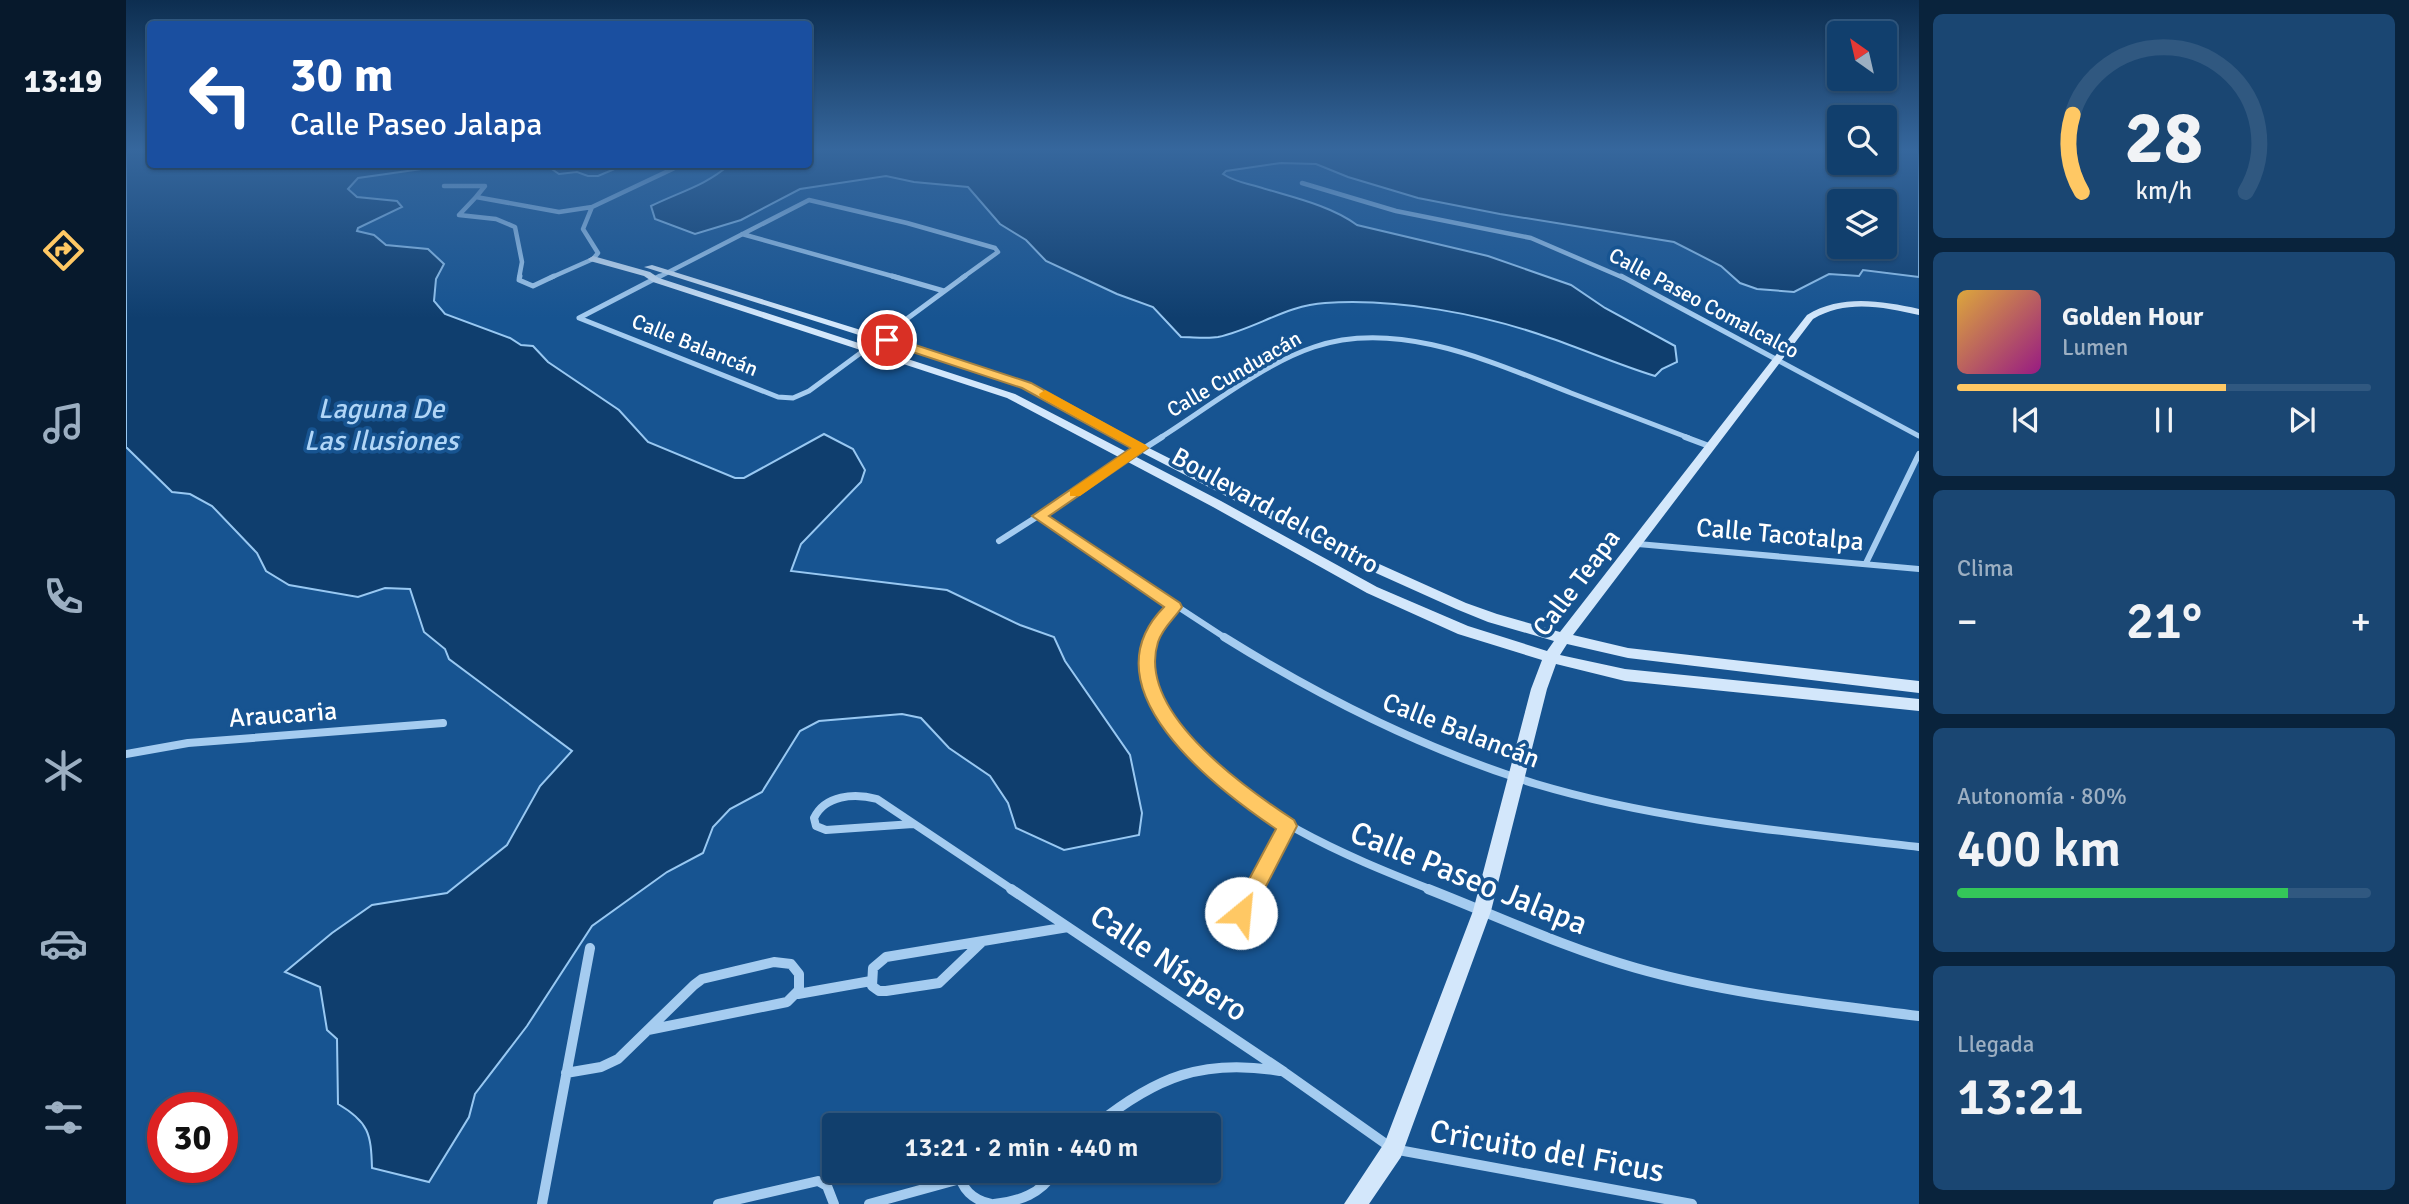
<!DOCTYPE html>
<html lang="es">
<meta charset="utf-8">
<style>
:root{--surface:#113f6d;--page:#1a4672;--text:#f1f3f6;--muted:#9cafc2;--line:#305880;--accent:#ffc864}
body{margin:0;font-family:Signika,sans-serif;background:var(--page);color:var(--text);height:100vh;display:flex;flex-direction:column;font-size:26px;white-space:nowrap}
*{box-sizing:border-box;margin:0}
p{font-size:23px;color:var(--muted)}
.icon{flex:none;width:38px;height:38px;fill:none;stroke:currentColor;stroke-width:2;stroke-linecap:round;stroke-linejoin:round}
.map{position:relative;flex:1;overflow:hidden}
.panel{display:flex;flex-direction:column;gap:14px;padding:14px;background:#09233c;width:490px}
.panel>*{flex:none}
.banner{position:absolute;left:21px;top:21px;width:665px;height:147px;border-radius:7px;box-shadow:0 2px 5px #0004,0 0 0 2px var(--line);background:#1a4fa0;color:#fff;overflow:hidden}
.needle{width:46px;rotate:326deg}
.controls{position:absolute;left:1701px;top:21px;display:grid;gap:14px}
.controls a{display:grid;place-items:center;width:70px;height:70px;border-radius:7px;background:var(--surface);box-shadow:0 2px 5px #0004,0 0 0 2px var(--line);font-size:35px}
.speed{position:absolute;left:21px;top:1092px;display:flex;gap:14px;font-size:35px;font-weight:700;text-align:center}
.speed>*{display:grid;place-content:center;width:91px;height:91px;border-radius:50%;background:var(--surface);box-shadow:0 2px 5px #0004,0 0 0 2px var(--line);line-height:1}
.speed .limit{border:10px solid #d22;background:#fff;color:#111}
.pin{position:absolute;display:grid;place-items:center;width:60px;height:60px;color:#fff;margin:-30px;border:4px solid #fff;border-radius:50%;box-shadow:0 2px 7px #0007}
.me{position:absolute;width:77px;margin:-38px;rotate:28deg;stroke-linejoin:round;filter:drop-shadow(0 0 5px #0008)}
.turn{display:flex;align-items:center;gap:24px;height:147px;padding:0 28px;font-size:32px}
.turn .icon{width:91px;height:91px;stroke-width:2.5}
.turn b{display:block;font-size:49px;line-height:60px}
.big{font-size:52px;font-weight:600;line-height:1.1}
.panel .widget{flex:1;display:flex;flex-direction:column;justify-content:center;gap:10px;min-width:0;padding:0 24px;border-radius:10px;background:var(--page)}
.panel .dial{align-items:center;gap:0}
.dial svg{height:182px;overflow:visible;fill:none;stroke:var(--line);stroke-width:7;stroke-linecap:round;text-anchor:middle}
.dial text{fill:var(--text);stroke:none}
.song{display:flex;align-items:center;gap:21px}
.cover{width:84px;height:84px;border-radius:10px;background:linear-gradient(135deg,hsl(40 70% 55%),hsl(310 70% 35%))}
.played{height:7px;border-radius:4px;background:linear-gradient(90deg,var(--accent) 65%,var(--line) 65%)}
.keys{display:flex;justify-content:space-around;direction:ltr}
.heat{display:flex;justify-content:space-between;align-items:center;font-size:38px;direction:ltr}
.charge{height:10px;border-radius:5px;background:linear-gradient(90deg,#34c759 80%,var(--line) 0)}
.trip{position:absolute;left:696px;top:1113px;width:399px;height:70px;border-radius:7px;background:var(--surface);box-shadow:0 2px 5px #0004,0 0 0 2px var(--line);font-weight:600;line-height:70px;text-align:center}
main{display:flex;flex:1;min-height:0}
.dock{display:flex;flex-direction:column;width:126px;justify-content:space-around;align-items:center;background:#07192c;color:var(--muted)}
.dock .icon{width:49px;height:49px}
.dock .active{color:var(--accent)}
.dock b{font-size:32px;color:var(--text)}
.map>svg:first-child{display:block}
</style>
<main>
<nav class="dock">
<b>13:19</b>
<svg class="icon active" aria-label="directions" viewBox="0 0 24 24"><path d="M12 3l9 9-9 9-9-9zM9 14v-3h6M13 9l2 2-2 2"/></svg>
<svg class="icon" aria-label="music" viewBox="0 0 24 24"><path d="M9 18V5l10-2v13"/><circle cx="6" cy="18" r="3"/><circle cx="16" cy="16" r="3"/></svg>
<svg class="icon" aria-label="phone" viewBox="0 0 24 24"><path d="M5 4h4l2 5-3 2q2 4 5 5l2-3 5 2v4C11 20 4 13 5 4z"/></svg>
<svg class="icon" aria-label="climate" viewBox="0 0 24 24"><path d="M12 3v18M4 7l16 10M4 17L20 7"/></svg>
<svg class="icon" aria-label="car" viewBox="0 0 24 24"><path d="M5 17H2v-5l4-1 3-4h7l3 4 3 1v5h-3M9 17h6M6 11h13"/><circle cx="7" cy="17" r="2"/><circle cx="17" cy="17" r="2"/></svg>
<svg class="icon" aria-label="filters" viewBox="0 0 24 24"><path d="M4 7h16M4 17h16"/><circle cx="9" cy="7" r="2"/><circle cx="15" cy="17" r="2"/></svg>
</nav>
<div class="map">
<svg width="1793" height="1204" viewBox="0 0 1793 1204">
<rect width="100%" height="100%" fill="#175491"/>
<path fill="#0f3e6e" stroke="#98c8f2" stroke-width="2" fill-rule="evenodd" d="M 0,149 L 24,149 L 24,164 L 324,165 L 232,178 L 222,189 L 231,197 L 271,201 L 276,207 L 232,228 L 231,231 L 248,235 L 260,245 L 302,249 L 318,264 L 310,279 L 308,301 L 319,314 L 384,338 L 395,345 L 407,346 L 422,362 L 493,410 L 522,442 L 609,478 L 618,478 L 698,434 L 727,449 L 739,470 L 735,482 L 675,544 L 665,571 L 821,590 L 894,625 L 928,637 L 939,661 L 1004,755 L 1016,813 L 1013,835 L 938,850 L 890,828 L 882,803 L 864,776 L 823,748 L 795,718 L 776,714 L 693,721 L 674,731 L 636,792 L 604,809 L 587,827 L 577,853 L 541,872 L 466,926 L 401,1026 L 349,1094 L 343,1117 L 303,1182 L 246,1168 C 245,1134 243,1122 212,1104 L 211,1039 L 201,1030 L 194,987 L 159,972 L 206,933 L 246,905 L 321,893 L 381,845 L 414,786 L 446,751 L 323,659 L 319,649 L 298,632 L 284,589 L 259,588 L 232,597 L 163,585 L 140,571 L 131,553 L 86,506 L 64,494 L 46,492 L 0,447 Z
M 683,149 L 1713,149 L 1713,163 L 1759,163 L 1759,149 L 1793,149 L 1793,277 L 1737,270 L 1733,276 L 1703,274 L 1668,292 L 1631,289 L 1614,283 L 1595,266 L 1548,242 L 1374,214 L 1292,198 L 1222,177 L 1190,164 L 1155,163 L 1100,171 L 1097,174 C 1109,182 1120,183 1133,187 C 1165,197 1204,205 1231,225 L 1362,256 L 1445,285 L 1479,308 L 1549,346 L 1551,362 L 1536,369 L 1529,376 C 1493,365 1459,350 1424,338 C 1357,314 1270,298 1199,303 C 1161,305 1129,329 1092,337 C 1081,339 1067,337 1055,337 L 1027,307 L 991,294 L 920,261 L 900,240 L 874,224 L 842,187 L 788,182 L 760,176 L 674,189 L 615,220 L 569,234 L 529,219 L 525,206 C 553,192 579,186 603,165 L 682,164 ZM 1759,201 L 1759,247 L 1713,247 L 1713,201 Z
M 420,165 L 498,165 L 472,176 L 462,176 L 451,172 L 433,174 Z"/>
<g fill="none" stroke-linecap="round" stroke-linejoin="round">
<path stroke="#a5ccf0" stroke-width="4.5" d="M 1176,183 L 1270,211 L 1405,238 L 1498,278
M 318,186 L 359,186 L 350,197
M 466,207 L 557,164
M 616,234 L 773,278
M 393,278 L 396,262 L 389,227 L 370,219 L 333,215 L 350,197 L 433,212 L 466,207
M 424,278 L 467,259 L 472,253 L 457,229 L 466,207
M 531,278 L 683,200 L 781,223 L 869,248 L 872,252 L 836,278"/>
<path stroke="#a5ccf0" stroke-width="5" d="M 394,276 L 393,280 L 407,286 L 428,276
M 534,276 L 453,318 L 652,397 L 667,398 L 683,391 L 839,276
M 766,276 L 818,291
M 1495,276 L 1793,436
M 1034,438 C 1080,409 1137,364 1188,347 C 1272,318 1368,363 1445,393 C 1484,408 1524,423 1563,438"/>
<path stroke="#a5ccf0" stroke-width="6" d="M 1559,437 L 1583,446
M 913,516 L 1101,639
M 873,541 L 1036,437
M 1512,544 L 1793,569
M 1740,563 L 1793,454
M 1026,639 L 1031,627 L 1048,606"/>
<path stroke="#a5ccf0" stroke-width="8" d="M 1026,637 C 1015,676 1032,710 1057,740 C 1123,816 1215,854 1306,890
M 1098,637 C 1196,698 1299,750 1410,784 C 1534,821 1665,832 1793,847
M 0,754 L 62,743 L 317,723
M 787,824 L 700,830 L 690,826 L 688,818 C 699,795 728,793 751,799 L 887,890
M 1127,890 L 1161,826"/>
<path stroke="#a5ccf0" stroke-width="10" d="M 885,889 L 1158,1072 L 1267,1149 L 1566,1204
M 1302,889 C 1371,916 1439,948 1510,968 C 1601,994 1699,1004 1793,1016
M 1104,934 L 1128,889
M 857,941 L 813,983 L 760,991 L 753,991 L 746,986 L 747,968 L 760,957 Z
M 857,941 L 942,927
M 672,994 L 745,981
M 440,1073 L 475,1067 L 492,1059 L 568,985 L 576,979 L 648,962 L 665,964 L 673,974 L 673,990 L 661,1002 L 522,1030
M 970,1125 C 1030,1077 1077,1058 1154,1071
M 833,1171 C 835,1189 847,1200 865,1204
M 416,1204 L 464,948
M 592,1204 L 692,1181 L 701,1186 L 708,1204
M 743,1204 L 834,1179
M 868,1204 C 894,1201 915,1194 929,1171"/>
<path fill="#d3e7fb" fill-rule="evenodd" d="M 467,256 L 524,272 L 533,278 L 889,394 L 1095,501 L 1251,587 L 1342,626 L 1421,651 L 1428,641 L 1362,622 L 1330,609 L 1241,569 L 1011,450 L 897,387 L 518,267 L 526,265 L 905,383 L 1019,446 L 1251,563 L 1340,603 L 1371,614 L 1434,632 L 1681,315 C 1716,294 1755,301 1793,309 L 1793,315 C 1758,307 1720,299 1687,319 L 1447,635 L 1502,648 L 1793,681 L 1793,693 L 1502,658 L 1441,644 L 1434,655 L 1499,669 L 1793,699 L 1793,711 L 1499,681 L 1430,664 L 1421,689 L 1365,911 L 1275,1157 L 1243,1204 L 1218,1204 L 1259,1142 L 1347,911 L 1405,689 L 1416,660 L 1332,634 L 1241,593 L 1087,507 L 881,398 L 527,282 L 518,276 L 464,261 L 462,259 Z"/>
</g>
<linearGradient id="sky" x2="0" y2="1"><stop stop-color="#0d2e50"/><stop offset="0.47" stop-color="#36679d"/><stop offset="1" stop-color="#36679d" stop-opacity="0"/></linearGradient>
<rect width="1793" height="318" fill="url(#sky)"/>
<path fill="#ffc864" stroke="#a68241" stroke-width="2" d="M 756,337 L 765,337 L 905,383 L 1022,448 L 923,516 L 1054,603 L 1056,607 C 1048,619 1037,627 1032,642 C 1010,712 1119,788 1168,820 L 1171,826 L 1123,919 L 1115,922 L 1108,919 L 1105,913 L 1150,829 C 1088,787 958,688 1038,607 L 906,516 L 1005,448 L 896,388 L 756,342 Z"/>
<path fill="#f59e0b" d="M 919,390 L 1020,445 L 1022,448 L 954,496 L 944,496 L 944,490 L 1006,448 L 914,397 L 913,394 Z"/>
<g text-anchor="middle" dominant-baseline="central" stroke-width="7" stroke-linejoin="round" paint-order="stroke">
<g font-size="21" fill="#fff" stroke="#175491">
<text transform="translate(1578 303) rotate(28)">Calle Paseo Comalcalco</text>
<text transform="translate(569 345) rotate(22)">Calle Balancán</text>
<text transform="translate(1108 374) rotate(-30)">Calle Cunduacán</text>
</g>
<g font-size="26" fill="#fff" stroke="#175491">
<text transform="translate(1149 511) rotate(29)">Boulevard del Centro</text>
<text transform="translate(1654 535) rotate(5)">Calle Tacotalpa</text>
<text transform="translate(1451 583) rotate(-53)">Calle Teapa</text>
<text transform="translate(157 715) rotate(-4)">Araucaria</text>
<text transform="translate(1335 731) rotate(21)">Calle Balancán</text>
</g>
<g font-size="28" font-style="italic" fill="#b1d6f7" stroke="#175491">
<text x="255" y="409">Laguna De<tspan x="255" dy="32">Las Ilusiones</tspan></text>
</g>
<g font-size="32" fill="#fff" stroke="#175491">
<text transform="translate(1343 878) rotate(22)">Calle Paseo Jalapa</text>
<text transform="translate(1043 963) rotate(34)">Calle Níspero</text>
<text transform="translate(1421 1151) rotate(10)">Cricuito del Ficus</text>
</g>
</g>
</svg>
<div class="controls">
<a><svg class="needle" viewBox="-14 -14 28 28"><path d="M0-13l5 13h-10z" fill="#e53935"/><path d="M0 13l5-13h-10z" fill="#9cafc2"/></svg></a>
<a><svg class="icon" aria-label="search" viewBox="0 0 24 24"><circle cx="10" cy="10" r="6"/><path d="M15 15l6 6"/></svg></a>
<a><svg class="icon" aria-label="layers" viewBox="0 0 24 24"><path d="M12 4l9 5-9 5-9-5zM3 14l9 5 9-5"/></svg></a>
</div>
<div class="speed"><div class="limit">30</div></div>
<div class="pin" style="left:761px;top:340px;background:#d93025"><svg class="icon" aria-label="arrive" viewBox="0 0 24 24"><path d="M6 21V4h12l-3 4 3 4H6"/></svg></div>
<svg class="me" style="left:1115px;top:913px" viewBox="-20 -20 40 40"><circle r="19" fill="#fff"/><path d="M0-13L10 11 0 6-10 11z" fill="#ffc864"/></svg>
<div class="trip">13:21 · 2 min · 440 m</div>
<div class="banner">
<div class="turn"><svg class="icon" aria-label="left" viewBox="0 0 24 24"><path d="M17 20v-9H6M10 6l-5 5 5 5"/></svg><div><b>30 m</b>Calle Paseo Jalapa</div></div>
</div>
</div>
<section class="panel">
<div class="widget dial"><svg viewBox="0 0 100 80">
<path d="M14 69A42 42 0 1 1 86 69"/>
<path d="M14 69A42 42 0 0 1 10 35" stroke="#ffc864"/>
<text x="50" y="56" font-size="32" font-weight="700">28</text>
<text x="50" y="72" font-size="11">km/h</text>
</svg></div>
<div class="widget">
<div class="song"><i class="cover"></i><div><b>Golden Hour</b><p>Lumen</p></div></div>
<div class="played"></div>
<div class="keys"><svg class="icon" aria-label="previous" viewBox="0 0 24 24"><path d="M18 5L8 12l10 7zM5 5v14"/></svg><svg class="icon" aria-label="pause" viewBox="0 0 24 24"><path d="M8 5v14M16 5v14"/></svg><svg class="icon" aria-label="next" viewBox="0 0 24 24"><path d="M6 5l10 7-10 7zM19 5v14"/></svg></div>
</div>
<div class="widget"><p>Clima</p>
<div class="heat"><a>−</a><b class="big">21°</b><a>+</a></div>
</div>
<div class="widget"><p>Autonomía · 80%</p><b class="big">400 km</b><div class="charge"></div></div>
<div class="widget"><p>Llegada</p><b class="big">13:21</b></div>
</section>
</main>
